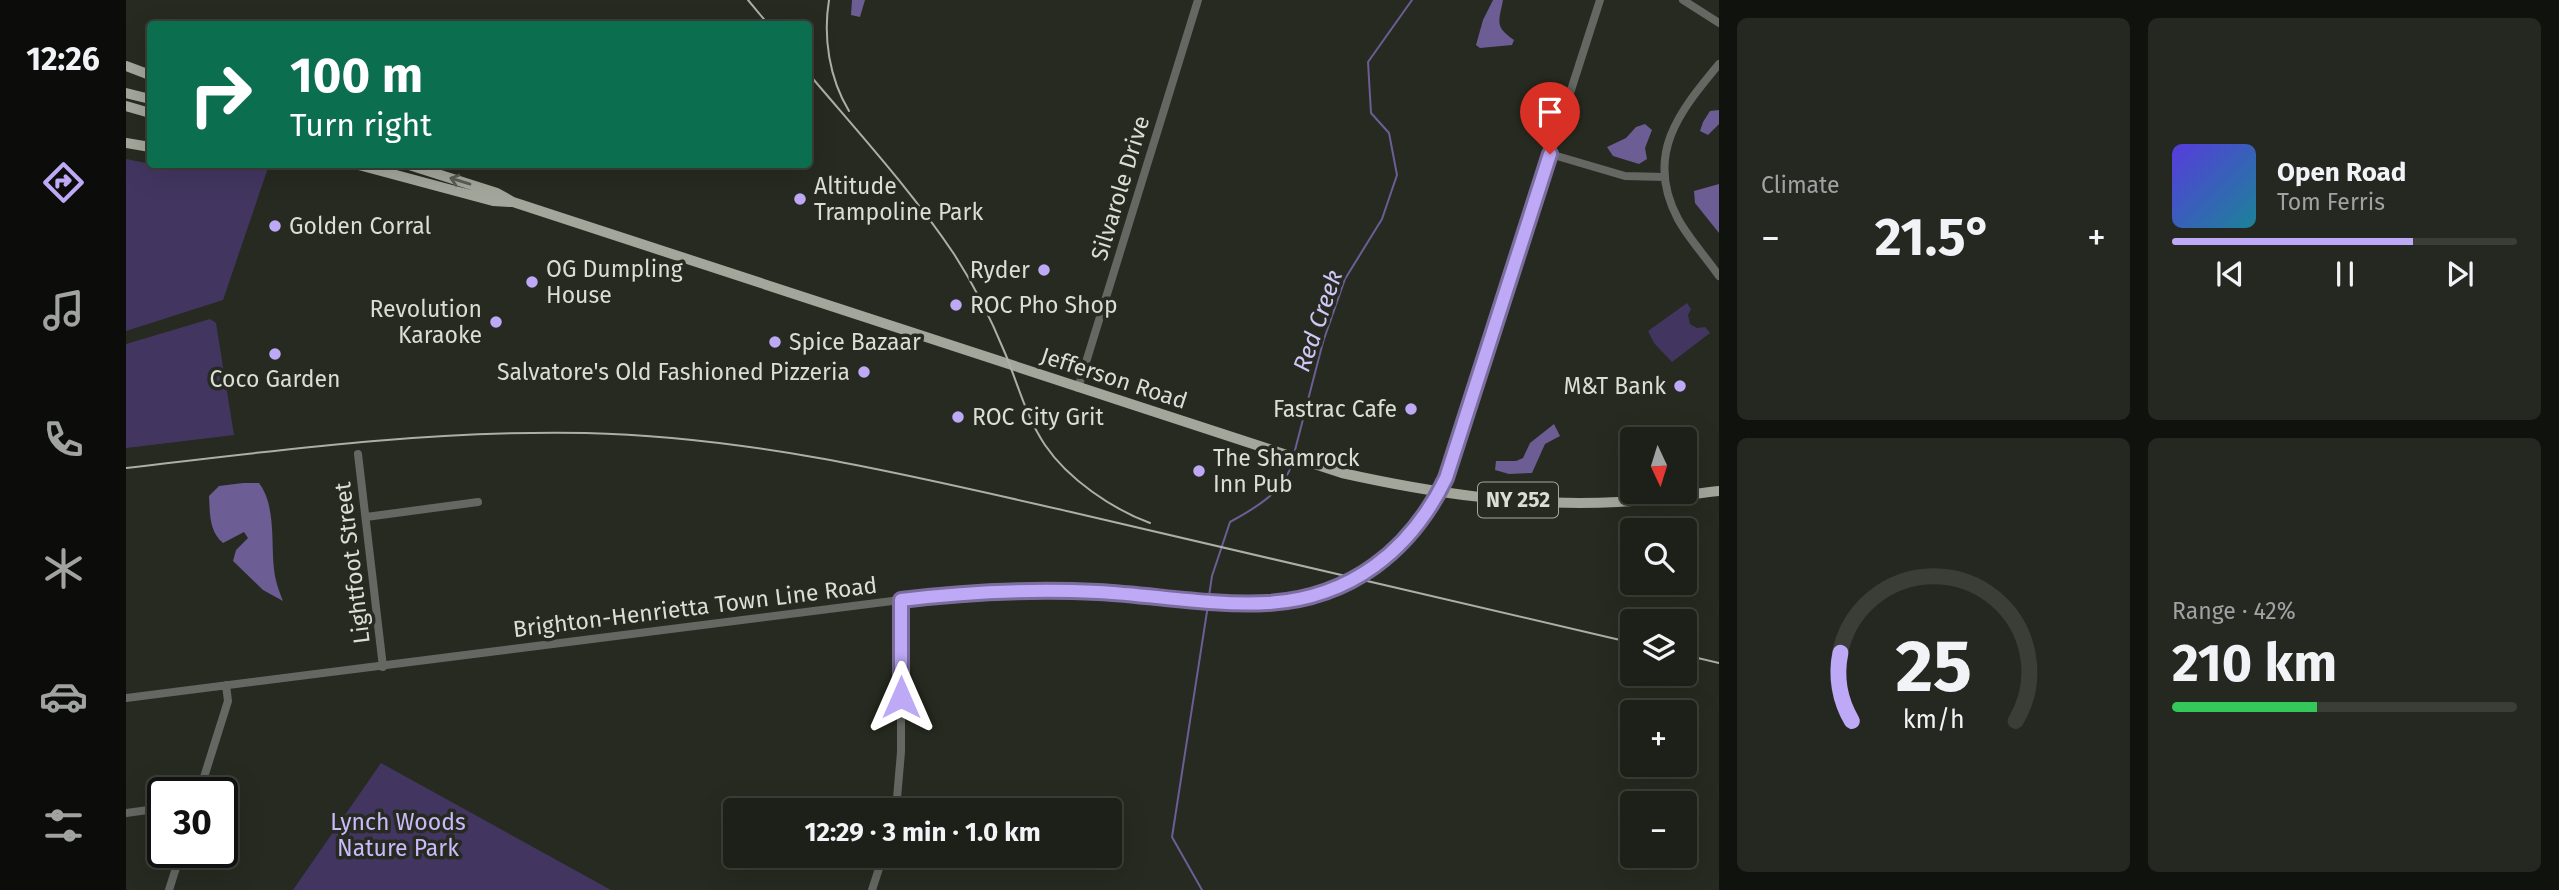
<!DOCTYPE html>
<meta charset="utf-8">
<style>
:root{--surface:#1d2018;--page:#252821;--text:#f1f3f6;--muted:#a0a3a2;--line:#3b3e37;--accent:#bda9f5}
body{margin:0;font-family:"Fira Sans",sans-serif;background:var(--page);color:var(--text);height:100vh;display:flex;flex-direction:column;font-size:26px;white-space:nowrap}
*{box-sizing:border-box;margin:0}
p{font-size:23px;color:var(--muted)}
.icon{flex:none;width:38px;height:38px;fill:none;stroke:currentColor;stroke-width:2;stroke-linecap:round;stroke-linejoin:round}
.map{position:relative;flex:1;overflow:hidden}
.sheet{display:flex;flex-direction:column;gap:18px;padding:18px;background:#10120d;width:840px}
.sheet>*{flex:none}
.hud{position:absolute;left:21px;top:21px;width:665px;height:147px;border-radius:7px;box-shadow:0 7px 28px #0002,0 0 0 2px var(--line);background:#0b6e4f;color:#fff;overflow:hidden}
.needle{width:46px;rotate:176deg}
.fabs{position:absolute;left:1494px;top:427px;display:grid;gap:14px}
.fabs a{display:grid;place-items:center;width:77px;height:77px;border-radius:7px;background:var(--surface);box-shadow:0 7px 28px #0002,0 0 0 2px var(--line);font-size:35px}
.speed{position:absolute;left:21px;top:777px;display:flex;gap:14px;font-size:35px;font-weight:700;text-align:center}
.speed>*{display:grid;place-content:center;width:91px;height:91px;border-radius:50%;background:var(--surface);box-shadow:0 7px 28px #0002,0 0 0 2px var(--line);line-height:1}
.speed .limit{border:4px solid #111;border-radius:10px;background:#fff;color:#111}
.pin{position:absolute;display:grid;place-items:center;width:60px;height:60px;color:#fff;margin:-72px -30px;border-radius:50% 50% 50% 0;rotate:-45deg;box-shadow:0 0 7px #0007}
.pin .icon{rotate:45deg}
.me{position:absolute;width:77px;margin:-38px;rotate:0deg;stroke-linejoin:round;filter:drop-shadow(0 0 5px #0008)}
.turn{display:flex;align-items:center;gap:24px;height:147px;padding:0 28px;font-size:32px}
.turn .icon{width:91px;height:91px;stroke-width:2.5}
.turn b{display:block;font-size:49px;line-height:60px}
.big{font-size:52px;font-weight:700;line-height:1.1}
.sheet .widget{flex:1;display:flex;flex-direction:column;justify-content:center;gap:10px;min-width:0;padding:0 24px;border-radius:10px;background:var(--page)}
.sheet .dial{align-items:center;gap:0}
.dial svg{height:182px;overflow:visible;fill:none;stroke:var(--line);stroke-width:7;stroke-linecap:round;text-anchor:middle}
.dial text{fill:var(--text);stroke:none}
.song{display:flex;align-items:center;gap:21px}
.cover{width:84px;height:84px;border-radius:10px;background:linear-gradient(135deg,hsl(250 70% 55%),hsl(190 70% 35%))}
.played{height:7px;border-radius:4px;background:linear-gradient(90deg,var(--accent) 70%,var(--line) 70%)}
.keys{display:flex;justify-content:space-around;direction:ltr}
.heat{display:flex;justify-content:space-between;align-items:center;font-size:38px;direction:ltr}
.charge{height:10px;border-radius:5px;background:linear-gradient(90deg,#34c759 42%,var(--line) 0)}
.sheet .tiles{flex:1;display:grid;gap:18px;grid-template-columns:repeat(2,1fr)}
.trip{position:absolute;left:597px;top:798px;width:399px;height:70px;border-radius:7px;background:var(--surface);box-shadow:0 7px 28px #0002,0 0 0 2px var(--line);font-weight:700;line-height:70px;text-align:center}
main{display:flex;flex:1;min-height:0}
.dock{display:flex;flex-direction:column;width:126px;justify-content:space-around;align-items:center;background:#0c0d0a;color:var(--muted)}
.dock .icon{width:49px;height:49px}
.dock .selected{color:var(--accent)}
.dock b{font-size:32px;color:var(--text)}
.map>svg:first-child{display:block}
</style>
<main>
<nav class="dock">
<b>12:26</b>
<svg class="icon selected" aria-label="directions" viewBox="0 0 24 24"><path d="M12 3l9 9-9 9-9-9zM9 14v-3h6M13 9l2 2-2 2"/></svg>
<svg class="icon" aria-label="music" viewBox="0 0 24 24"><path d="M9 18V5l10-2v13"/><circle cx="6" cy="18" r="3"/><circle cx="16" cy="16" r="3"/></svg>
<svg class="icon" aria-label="phone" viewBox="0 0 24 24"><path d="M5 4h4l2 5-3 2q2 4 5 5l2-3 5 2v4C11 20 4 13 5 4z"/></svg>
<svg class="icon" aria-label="climate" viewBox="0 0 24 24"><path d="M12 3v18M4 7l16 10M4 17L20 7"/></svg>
<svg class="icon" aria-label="car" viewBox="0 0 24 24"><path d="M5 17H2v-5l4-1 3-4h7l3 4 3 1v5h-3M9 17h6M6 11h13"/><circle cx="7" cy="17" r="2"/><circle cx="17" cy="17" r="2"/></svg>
<svg class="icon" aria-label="filters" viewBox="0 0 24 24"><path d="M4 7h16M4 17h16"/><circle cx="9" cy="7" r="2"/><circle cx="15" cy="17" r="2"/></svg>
</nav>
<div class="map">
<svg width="1593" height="890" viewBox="0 0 1593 890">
<rect width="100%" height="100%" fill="#272a20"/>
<path fill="#423660" d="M 0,159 L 45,168 L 63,164 L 143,165 L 97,300 L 0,331 Z
M 1561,303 L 1565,309 L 1562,315 L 1564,324 L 1571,328 L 1579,327 L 1584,333 L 1546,362 L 1528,343 L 1522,331 Z
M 84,319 L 90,323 L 108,435 L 0,448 L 0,344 Z
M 255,763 L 485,890 L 167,890 Z"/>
<path fill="#6c5d94" d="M 726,0 L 739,0 L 734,17 L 725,15 Z
M 1367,0 L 1377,0 C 1373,22 1368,26 1388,40 L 1386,45 L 1354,48 L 1350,45 L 1357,20 Z
M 1593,110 L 1593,124 L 1582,135 L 1574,131 L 1577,122 L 1584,111 Z
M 1519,124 L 1526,130 L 1519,148 L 1521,159 L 1513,164 L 1487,156 L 1481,147 L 1500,138 L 1510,127 Z
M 1593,184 L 1593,233 L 1569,203 L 1568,191 Z
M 1428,424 L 1434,436 L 1419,444 L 1406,473 L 1383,474 L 1369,470 L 1370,461 L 1390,461 L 1397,458 L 1404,443 Z
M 117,483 L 133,483 C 150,505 145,543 148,569 C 149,580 153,591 157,601 L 137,590 L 107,561 L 110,550 L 122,538 L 118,532 L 97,543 C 83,531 84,514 83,496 L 93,486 Z"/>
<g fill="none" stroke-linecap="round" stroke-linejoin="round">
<path stroke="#6c5d94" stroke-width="2" d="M 1168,454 L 1197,342 L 1219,279 L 1256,219 L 1271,175 L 1263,133 L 1245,113 L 1242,62 L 1286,0
M 1083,596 L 1086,576 L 1104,522 C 1128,509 1159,491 1166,463
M 1076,890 L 1046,837 L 1082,605"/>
<path stroke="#656762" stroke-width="8" d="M 1557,0 L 1593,23
M 1593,64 C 1553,112 1518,155 1552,219 C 1563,239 1580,257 1593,276
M 1424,154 L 1499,176 L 1539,177
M 952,388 L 1072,0
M 232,454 L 257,667
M 240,517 L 352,502
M 0,698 L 790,598 C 849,594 907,589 966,592 C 1005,594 1044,598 1083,600 C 1104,602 1126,604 1147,602 C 1228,595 1285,549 1320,478 L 1474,0
M 73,793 L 102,701 L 100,685
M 770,810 L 775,752 L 775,600
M 0,813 L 37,808
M 43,890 L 55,852
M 746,890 L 757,856"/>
<path stroke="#a2a69b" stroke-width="10" d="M 0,66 L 24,75
M 0,93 L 24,99
M 0,106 L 24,113
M 0,143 L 24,147
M 229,164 L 367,201 L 384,202
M 280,164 L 371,193 L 387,202 L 1216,473 C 1306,493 1399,507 1492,502 C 1526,500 1559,495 1593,491"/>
<path stroke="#acafa7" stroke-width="2" d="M 622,0 L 642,24
M 703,0 C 697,37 703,78 723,111
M 682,73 C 732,132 785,190 828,254 C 848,285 865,319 879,353 C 892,384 900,417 919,445 C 942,479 986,509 1024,523
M 0,468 C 153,450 305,430 460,433 C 627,437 783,475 945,512 C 1132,555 1319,600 1507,643
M 1559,655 L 1593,663"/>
</g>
<defs><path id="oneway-shaft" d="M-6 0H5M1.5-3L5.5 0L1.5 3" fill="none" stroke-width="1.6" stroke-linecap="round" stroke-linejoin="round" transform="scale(1.75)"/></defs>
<use stroke="#585c51" href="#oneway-shaft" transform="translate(334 181) rotate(-163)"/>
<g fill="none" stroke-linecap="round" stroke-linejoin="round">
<g stroke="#7b6e9f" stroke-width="18">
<path id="route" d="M 775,697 L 775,600 C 840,592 907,589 972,592 C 1028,595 1086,606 1142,603 C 1225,598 1285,550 1320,478 L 1424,154"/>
</g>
<use href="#route" stroke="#bda9f5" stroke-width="12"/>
</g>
<g fill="#bda9f5" stroke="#272a20" stroke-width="2.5">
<circle cx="674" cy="199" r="7"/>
<circle cx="149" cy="226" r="7"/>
<circle cx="918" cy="270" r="7"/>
<circle cx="406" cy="282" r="7"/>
<circle cx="830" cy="305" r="7"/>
<circle cx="370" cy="322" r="7"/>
<circle cx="649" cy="342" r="7"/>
<circle cx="149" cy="354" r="7"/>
<circle cx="738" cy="372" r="7"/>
<circle cx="1554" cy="386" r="7"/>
<circle cx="1285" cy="409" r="7"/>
<circle cx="832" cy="417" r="7"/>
<circle cx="1073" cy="471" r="7"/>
</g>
<g text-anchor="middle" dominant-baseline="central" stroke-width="7" stroke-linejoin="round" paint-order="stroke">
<rect fill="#272a20" stroke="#a5a79f" stroke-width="2" x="1352" y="482.5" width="80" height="35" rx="5"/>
<g font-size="21" font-weight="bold" fill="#dbddd6">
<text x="1392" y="500">NY 252</text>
</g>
<g font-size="23" fill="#dbddd6" stroke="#272a20" text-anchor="start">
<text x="688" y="186">Altitude<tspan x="688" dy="26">Trampoline Park</tspan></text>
<text x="163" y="226">Golden Corral</text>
<text x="420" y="269">OG Dumpling<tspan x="420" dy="26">House</tspan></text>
<text x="904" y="270" text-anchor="end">Ryder</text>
<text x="844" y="305">ROC Pho Shop</text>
<text x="356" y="309" text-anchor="end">Revolution<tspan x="356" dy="26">Karaoke</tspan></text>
<text x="663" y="342">Spice Bazaar</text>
<text x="724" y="372" text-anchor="end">Salvatore's Old Fashioned Pizzeria</text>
<text x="149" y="379" text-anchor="middle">Coco Garden</text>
<text x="1540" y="386" text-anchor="end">M&amp;T Bank</text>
<text x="1271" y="409" text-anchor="end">Fastrac Cafe</text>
<text x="846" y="417">ROC City Grit</text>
<text x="1087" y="458">The Shamrock<tspan x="1087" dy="26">Inn Pub</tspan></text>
</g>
<g font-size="23" fill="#dbddd6" stroke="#272a20">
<text transform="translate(994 188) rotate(-73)">Silvarole Drive</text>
<text transform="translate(988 378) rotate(18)">Jefferson Road</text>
<text transform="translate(226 563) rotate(-97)">Lightfoot Street</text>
<text transform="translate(569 607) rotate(-7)">Brighton-Henrietta Town Line Road</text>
</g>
<g font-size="23" fill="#cab9fb" stroke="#272a20">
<text x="272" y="822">Lynch Woods<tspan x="272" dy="26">Nature Park</tspan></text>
</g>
<g font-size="24" font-style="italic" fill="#d2c6f8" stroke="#272a20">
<text transform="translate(1192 321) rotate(-71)">Red Creek</text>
</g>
</g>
</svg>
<div class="fabs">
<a><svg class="needle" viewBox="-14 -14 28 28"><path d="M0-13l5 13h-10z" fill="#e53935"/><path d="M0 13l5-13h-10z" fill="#a0a3a2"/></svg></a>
<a><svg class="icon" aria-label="search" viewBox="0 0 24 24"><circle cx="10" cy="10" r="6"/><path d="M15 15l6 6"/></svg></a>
<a><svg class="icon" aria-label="layers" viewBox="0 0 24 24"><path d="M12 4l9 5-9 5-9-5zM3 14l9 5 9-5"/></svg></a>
<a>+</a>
<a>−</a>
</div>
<div class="speed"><div class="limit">30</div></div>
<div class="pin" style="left:1424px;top:154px;background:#d93025"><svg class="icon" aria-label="arrive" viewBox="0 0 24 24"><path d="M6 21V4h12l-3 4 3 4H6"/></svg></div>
<svg class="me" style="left:775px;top:697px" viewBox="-20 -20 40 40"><path d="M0-17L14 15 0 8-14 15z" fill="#bda9f5" stroke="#fff" stroke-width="4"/></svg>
<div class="trip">12:29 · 3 min · 1.0 km</div>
<div class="hud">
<div class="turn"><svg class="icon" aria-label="right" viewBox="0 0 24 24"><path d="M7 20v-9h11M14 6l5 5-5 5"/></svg><div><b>100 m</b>Turn right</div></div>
</div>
</div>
<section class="sheet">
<div class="tiles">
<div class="widget"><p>Climate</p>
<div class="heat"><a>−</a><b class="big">21.5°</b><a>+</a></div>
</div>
<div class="widget">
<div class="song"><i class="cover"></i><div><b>Open Road</b><p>Tom Ferris</p></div></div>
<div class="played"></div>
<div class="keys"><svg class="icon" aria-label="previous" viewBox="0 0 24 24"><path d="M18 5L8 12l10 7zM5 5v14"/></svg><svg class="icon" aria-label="pause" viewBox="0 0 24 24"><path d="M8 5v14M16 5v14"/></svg><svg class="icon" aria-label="next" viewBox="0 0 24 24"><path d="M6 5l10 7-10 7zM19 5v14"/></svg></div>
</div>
<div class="widget dial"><svg viewBox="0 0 100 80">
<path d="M14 69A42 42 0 1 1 86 69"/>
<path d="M14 69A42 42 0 0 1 9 39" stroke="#bda9f5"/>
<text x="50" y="56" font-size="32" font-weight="700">25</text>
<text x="50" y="72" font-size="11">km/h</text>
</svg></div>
<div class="widget"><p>Range · 42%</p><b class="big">210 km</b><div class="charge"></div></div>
</div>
</section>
</main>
